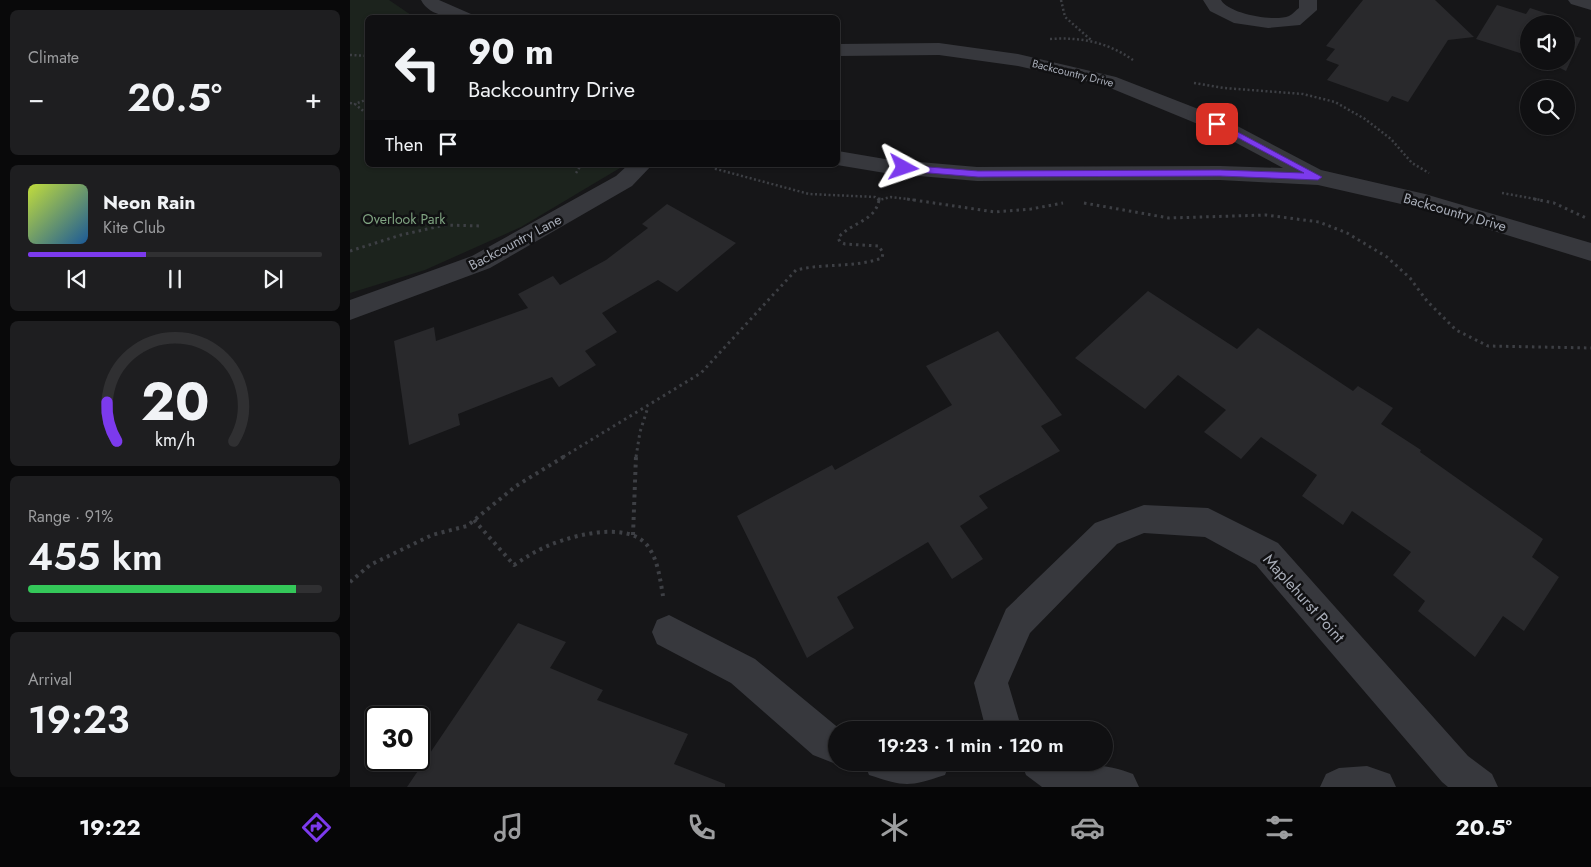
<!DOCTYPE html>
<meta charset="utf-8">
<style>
:root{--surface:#101012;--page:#1e1e20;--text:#f1f3f6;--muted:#9c9d9f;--line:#303032;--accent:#7c3aed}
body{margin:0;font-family:Jost,sans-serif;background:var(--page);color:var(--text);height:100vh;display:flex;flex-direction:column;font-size:19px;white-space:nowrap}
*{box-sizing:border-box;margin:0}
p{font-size:16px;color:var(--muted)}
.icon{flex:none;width:28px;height:28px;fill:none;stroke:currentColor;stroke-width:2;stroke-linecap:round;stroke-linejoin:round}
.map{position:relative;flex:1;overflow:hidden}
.panel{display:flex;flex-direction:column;gap:10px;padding:10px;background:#09090a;width:350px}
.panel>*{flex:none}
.top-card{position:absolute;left:15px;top:15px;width:475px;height:152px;border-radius:8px;box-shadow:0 1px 4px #0004,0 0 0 1px var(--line);background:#101012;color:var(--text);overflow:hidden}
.tools{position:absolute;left:1170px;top:15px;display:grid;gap:10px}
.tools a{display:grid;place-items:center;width:55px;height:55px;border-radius:50%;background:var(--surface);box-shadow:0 1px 4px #0004,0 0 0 1px var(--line);font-size:25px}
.speed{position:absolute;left:15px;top:706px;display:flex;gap:10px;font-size:25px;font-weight:700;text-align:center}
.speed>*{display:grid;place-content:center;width:65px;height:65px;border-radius:50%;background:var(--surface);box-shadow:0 1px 4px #0004,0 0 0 1px var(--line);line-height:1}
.speed .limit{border:2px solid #111;border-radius:8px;background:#fff;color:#111}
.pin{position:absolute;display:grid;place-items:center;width:42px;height:42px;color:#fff;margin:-21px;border-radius:10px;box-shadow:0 2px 8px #0006}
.me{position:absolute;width:55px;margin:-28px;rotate:95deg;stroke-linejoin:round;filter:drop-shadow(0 0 4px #0008)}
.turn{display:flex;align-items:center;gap:18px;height:105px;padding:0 20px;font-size:22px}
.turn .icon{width:65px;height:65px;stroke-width:2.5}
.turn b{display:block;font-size:35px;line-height:42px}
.then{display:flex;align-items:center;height:48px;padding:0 20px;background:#0003;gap:10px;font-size:19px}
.big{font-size:38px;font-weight:600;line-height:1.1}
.panel .widget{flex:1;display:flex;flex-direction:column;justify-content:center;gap:8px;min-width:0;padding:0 18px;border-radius:8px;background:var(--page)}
.panel .dial{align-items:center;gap:0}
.dial svg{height:130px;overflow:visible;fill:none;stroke:var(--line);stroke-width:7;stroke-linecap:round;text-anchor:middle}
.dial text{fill:var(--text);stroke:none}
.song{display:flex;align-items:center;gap:15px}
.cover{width:60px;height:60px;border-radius:8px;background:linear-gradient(135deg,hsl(70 70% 55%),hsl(210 70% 35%))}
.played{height:5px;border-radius:2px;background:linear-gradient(90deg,var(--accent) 40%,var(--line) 40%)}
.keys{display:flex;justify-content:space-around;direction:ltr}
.heat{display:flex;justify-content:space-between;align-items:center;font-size:28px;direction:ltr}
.charge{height:8px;border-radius:4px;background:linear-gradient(90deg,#34c759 91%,var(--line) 0)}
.trip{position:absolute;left:478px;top:721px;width:285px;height:50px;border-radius:25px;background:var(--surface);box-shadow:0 1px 4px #0004,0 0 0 1px var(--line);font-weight:600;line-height:50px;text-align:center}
.menu{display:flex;height:80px;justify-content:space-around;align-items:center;background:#060607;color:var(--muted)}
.menu .icon{width:35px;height:35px}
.menu .selected{color:var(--accent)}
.menu b{font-size:22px;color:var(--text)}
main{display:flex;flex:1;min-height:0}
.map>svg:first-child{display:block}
</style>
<main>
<section class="panel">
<div class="widget"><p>Climate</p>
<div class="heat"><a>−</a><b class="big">20.5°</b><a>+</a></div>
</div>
<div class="widget">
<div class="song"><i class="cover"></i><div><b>Neon Rain</b><p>Kite Club</p></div></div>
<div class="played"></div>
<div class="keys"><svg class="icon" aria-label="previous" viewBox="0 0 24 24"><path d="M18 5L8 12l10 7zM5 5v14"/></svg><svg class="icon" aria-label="pause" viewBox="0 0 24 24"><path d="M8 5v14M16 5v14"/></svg><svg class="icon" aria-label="next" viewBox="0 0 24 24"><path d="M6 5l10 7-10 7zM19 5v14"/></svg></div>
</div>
<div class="widget dial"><svg viewBox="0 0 100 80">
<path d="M14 69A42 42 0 1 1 86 69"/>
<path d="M14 69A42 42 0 0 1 8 45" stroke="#7c3aed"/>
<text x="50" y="56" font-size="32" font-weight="700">20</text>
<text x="50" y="72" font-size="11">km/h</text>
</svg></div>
<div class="widget"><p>Range · 91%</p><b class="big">455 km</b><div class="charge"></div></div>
<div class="widget"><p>Arrival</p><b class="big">19:23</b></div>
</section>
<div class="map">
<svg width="1241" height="787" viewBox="0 0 1241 787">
<rect width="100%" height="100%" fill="#161618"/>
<path fill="#1c231d" d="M 0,0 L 39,0 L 64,17 L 18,18 L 18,165 L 275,165 L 171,227 L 75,270 L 0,293 Z"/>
<path fill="#29292c" d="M 1013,0 L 1085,0 L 1124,37 L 1098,40 L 1058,102 L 1042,96 L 1038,102 L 977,80 L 989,65 L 976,60 L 985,49 L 976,46 Z
M 1147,5 L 1176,14 L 1180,8 L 1210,18 L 1207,24 L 1179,24 L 1179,56 L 1126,39 Z
M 1216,34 L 1231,38 L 1216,71 L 1196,61 L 1216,61 Z
M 317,204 L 386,243 L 327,292 L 308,280 L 252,313 L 267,332 L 235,351 L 246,365 L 209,387 L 202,377 L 108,414 L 110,425 L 59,445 L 44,341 L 84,327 L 86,341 L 178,308 L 168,294 L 203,276 L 210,285 L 256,260 L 298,228 L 292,224 Z
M 798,291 L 887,349 L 908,328 L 1003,391 L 1008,386 L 1043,408 L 1031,424 L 1071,450 L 1070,452 L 1193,539 L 1182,557 L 1209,577 L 1174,631 L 1153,616 L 1125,657 L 1068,611 L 1075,601 L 1043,575 L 1061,552 L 1002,511 L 993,525 L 952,496 L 967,475 L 911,437 L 891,459 L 854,432 L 876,410 L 828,375 L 795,409 L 725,358 Z
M 648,331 L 712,415 L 691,426 L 710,451 L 629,496 L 638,508 L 610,526 L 633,559 L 602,579 L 578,542 L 487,597 L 504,628 L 457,658 L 387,516 L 482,465 L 485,470 L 602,405 L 576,366 Z
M 168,623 L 216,642 L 200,668 L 253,690 L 247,700 L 338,734 L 324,764 L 375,784 L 375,787 L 57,787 Z"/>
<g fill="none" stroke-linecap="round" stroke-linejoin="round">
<path stroke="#3d3f44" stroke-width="2.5" stroke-dasharray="2 2.5" stroke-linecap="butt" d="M 711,0 L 715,17 L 741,40
M 700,39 C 731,37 757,42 783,60
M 0,55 L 18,56
M 844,83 L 874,88 L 953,94 L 985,102 L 1015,119 L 1041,139 L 1062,163 L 1079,173
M 18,99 L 5,104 L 18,115
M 0,103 L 5,104
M 362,165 L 366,169 L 459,194 L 525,197 L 529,200 L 541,197 L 565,200
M 226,173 L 231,165
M 1152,193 L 1191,200"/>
<path stroke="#3d3f44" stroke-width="3" stroke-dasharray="2.5 4" stroke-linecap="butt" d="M 528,199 L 532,199
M 557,199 L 645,212 L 681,209 L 713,203
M 1184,199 L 1204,203 L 1236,218
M 734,203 L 819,218 L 916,215 L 969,222 L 997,233 L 1037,257 L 1060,278 L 1077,301 L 1106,330 L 1138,346 L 1241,348
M 0,251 L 51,235 L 95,225 L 131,226
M 213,457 L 351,373 L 446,270 C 475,263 504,268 532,258 L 533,253 L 529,246 L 495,244 L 490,242 L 488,238 C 501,222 525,222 529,200
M 286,457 L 290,432 L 298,407"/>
<path stroke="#3d3f44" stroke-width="4" stroke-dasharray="3 4.5" stroke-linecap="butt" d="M 124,520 L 164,565 C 172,560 179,555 187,551 C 213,537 275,519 297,545 C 308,559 310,579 313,596
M 283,535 L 286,456
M 0,582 L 20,565 L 82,535 L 117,526 L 166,486 L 215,456"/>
<path fill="#37383d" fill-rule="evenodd" d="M 71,0 L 89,0 L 121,14 L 124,18 C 106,18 80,18 71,0 Z
M 853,0 L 871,0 C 879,14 924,22 939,16 C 943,14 946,10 949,8 L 949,0 L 967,0 L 967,10 L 950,25 L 918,28 L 884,23 L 860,11 Z
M 1218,0 L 1241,0 L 1241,10 L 1221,4 Z
M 589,43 L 668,54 L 766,77 L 874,119 L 971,170 L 1075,194 L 1241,243 L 1241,261 L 1073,209 L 968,185 L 870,180 L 627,181 L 535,173 L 487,165 L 488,151 L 535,159 L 627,167 L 870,166 L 933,168 L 860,129 L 753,85 L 668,66 L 589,55 L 488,56 L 488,44 Z
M 278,165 L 302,165 L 282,186 L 140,268 L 0,320 L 0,300 L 122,256 L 266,176 Z
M 794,505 L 858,508 L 928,543 L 1118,756 L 1142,774 L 1148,787 L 1098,787 L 1092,782 L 906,565 L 855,537 L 794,533 L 767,544 L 680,633 L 658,683 L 672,730 L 636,730 L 624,683 L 656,609 L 745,523 Z
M 319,615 L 405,659 L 491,730 L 486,730 L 486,762 L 490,762 L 486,764 L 463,755 L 381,683 L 307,644 L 302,632 L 307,620 Z
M 514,762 L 600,762 L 595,775 C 558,787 556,787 519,775 Z
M 671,762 C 705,762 752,761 783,774 L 789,787 L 692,787 L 676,775 Z
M 1017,766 L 1040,774 L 1046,787 L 970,787 L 976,774 L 989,768 Z"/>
</g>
<path fill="#7c3aed" stroke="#51269a" d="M 867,121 L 972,177 L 968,180 L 870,176 L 628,177 L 554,171 L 549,168 L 554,165 L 628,171 L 870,170 L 954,173 L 864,125 L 863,124 Z"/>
<g text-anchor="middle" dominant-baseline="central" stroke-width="5" stroke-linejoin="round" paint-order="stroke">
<g font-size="11" fill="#a8adb8" stroke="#111113">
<text transform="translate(723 73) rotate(14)">Backcountry Drive</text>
</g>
<g font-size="14" fill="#a8adb8" stroke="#111113">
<text transform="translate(1105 212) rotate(16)">Backcountry Drive</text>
<text transform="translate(165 242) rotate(-28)">Backcountry Lane</text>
</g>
<g font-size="14" fill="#7fa381" stroke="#111113">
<text x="54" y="219">Overlook Park</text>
</g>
<g font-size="16" fill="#a8adb8" stroke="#111113">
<text transform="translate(954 598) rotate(48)">Maplehurst Point</text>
</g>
</g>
</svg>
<div class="tools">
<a><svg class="icon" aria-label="sound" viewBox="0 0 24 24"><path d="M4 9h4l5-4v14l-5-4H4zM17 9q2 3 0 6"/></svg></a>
<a><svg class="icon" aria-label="search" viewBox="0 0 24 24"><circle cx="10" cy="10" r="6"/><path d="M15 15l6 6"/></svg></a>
</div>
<div class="speed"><div class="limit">30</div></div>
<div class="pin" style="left:867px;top:124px;background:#d93025"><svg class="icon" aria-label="arrive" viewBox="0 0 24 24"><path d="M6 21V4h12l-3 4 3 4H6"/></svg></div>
<svg class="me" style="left:554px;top:168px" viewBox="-20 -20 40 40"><path d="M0-17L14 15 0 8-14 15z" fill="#7c3aed" stroke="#fff" stroke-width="4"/></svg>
<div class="trip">19:23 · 1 min · 120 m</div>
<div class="top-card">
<div class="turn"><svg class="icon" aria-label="left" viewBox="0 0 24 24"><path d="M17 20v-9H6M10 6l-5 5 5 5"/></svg><div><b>90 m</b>Backcountry Drive</div></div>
<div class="then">Then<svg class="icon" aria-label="arrive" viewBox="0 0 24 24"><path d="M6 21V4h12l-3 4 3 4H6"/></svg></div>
</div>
</div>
</main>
<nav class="menu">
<b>19:22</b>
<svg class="icon selected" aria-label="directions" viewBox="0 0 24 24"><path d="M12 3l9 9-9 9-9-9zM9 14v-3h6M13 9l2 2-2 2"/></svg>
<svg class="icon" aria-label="music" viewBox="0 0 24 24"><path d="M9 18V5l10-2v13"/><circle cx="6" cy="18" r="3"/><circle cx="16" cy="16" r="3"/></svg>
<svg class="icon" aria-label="phone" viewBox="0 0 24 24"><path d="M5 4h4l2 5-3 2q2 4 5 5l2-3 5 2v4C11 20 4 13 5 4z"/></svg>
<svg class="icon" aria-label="climate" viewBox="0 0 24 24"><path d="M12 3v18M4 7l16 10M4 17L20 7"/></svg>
<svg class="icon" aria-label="car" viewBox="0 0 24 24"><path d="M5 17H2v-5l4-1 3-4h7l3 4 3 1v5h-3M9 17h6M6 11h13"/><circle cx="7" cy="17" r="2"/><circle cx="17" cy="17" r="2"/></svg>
<svg class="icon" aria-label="filters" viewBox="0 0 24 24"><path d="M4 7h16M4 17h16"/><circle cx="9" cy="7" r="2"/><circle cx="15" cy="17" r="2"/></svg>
<b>20.5°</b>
</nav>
